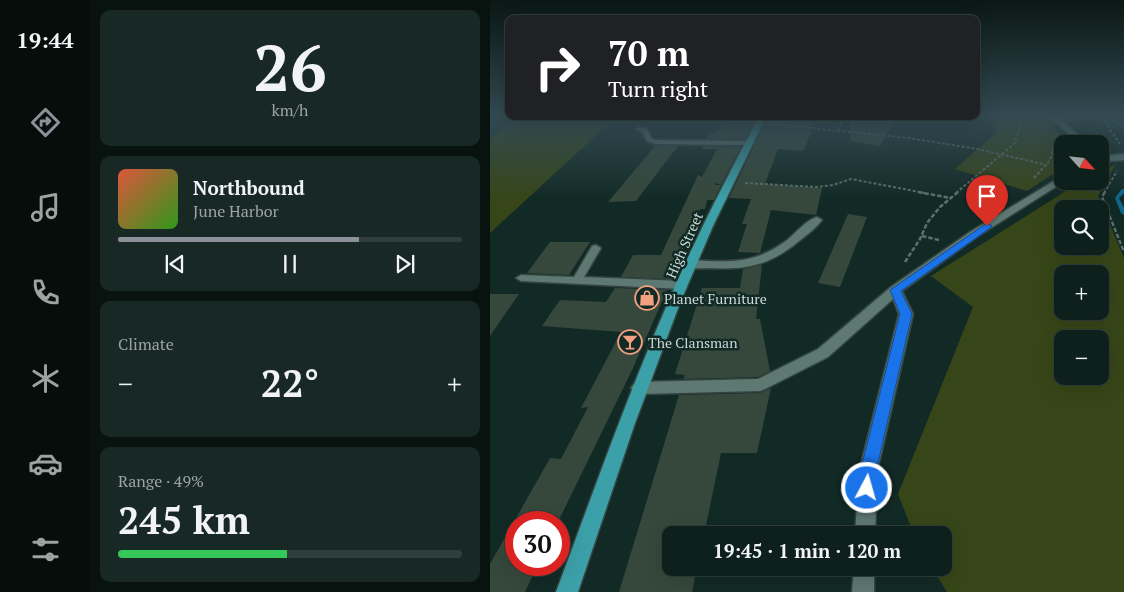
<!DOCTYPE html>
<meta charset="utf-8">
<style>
:root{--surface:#0e201c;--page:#172825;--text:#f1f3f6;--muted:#9ba3a3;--line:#2e3e3b;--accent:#8c9099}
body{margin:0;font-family:"PT Serif",serif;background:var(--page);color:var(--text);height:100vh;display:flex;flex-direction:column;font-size:19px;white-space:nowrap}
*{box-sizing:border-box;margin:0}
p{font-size:16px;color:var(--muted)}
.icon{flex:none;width:28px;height:28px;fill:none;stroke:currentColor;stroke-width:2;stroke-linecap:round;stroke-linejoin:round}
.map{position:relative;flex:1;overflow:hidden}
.details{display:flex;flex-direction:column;gap:10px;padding:10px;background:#08120f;width:400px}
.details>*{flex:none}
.guide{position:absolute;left:15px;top:15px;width:475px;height:105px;border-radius:10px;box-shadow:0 5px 20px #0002,0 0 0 1px var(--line);background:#202124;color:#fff;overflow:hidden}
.needle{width:32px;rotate:117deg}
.fabs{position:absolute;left:564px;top:135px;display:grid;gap:10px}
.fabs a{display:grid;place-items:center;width:55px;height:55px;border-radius:10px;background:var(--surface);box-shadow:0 5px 20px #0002,0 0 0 1px var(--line);font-size:25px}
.speed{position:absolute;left:15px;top:511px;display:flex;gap:10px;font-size:25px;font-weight:700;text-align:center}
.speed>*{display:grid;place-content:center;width:65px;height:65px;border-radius:50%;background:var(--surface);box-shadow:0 5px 20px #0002,0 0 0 1px var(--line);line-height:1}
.speed .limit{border:8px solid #d22;background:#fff;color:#111}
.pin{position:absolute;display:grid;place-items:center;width:42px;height:42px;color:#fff;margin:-51px -21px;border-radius:50% 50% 50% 0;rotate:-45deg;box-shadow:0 0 5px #0007}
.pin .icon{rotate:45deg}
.me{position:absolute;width:55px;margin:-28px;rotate:6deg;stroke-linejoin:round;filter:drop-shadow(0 0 4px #0008)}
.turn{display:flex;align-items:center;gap:18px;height:105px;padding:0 20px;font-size:22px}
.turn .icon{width:65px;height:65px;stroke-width:2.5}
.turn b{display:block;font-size:35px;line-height:42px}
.big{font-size:38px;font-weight:700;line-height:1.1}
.details .tile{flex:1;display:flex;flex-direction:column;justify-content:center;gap:8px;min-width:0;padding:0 18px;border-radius:10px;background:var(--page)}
.details .dial{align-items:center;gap:0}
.dial b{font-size:65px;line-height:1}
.song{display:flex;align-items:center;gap:15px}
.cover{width:60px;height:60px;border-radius:8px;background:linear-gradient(135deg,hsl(10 70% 55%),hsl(110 70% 35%))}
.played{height:5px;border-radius:2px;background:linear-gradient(90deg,var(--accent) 70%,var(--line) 70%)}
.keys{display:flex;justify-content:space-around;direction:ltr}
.heat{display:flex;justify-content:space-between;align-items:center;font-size:28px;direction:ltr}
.charge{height:8px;border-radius:4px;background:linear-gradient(90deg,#34c759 49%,var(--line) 0)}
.trip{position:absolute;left:172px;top:526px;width:290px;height:50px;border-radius:10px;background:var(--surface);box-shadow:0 5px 20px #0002,0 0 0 1px var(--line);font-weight:700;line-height:50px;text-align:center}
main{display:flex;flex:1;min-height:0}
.menu{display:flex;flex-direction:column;width:90px;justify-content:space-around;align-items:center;background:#060d0b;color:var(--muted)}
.menu .icon{width:35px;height:35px}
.menu .active{color:var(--accent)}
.menu b{font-size:22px;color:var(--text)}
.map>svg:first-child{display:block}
</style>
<main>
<nav class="menu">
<b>19:44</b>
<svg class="icon active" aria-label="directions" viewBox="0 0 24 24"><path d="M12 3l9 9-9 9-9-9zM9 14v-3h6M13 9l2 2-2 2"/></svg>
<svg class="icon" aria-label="music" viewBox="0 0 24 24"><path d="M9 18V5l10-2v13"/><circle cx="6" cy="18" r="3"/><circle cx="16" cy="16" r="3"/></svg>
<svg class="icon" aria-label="phone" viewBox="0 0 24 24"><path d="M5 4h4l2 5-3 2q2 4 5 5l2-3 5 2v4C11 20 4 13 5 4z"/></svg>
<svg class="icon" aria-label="climate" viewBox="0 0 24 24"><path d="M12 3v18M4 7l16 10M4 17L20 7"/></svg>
<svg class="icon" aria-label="car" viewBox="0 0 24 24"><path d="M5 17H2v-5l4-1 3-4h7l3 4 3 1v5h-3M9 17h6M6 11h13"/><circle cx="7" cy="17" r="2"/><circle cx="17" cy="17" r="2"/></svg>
<svg class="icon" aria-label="filters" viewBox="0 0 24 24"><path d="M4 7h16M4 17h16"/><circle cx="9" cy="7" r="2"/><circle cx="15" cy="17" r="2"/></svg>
</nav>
<section class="details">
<div class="tile dial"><b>26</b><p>km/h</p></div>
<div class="tile">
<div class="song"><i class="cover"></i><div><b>Northbound</b><p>June Harbor</p></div></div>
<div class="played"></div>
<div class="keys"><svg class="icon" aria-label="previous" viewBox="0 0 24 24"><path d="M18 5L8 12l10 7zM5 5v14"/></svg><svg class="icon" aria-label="pause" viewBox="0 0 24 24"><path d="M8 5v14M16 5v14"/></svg><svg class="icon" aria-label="next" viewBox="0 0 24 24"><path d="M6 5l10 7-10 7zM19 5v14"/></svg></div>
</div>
<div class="tile"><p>Climate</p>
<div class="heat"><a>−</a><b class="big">22°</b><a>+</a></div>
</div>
<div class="tile"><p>Range · 49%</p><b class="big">245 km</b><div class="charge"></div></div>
</section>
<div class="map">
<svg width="634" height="592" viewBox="0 0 634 592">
<rect width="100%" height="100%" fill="#122a26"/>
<path fill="#12342e" d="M 0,117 L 26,117 L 0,139 Z"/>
<path fill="#374618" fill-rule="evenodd" d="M 26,117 L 126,117 L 0,233 L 0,139 Z
M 500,117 L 555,117 L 577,144 L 572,144 L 572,168 L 537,191 L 465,169 L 507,132 Z
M 626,164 L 608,196 L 634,258 L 634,592 L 457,592 L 442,568 L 454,568 L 454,535 L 424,535 L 408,494 L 483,307 L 441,276 L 579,189 L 593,181 L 610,181 L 610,172 ZM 572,209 L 610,209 L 610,246 L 572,246 ZM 572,274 L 610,274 L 610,311 L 572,311 ZM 572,339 L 610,339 L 610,376 L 572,376 Z"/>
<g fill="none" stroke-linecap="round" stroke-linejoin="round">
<path fill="#10678e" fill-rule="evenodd" d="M 615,117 L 620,117 L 634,126 L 634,129 Z
M 632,189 L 634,189 L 634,193 L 629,198 L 634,208 L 634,215 L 631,213 L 625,198 Z"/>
</g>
<path fill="#36483b" d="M 235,117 L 267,117 L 255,139 L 216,139 L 218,133 L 226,133 Z
M 278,117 L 328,117 L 313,151 L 288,149 L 275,184 L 332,188 L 326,215 L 281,210 L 270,253 L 248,252 L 257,224 L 252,224 L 261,199 L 239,198 Z
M 360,117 L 406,117 L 390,146 L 360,141 Z
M 165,146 L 188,146 L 146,201 L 118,202 Z
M 213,146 L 251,147 L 231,185 L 226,183 L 225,185 L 231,185 L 224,200 L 217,200 L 215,209 L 210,209 L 181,279 L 131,277 L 143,255 L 171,255 L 208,175 L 212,177 L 227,149 L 212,149 Z
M 358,214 L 377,217 L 350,287 L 328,283 Z
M 60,242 L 100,242 L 79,275 L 37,273 Z
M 272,265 L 266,319 L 270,319 L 280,371 L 268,377 L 193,379 L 195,375 L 185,374 L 212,288 L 250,288 L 253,269 Z
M 125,288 L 177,290 L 143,368 L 68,522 L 26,522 L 26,565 L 48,565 L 35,592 L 0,592 L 0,564 L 60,458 L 71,459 L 98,407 L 91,408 L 131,332 L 52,326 L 70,300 L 116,302 Z
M 0,294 L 29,294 L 0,336 Z
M 281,388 L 267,453 L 231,453 L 214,535 L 181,535 L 181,568 L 207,568 L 202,592 L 129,592 L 189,395 L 270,393 Z"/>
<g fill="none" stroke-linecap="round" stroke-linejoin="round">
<g stroke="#354642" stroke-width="3">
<path id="lane" d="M 149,127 L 157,129 L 162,139 L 166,140 L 260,141 L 264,143 L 260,145 L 166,144 L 157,141 L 152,132 L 146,129 Z
M 106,245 L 111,248 L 94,277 L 192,281 L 197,285 L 192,289 L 31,281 L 26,278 L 31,275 L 84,277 L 102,246 Z"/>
</g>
<g stroke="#354642" stroke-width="3">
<path id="street" d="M 560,117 L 568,117 L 599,144 L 590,144 Z
M 634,154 L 634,160 L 610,162 L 610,156 Z
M 572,176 L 572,181 L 575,181 L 488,236 L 412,291 L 423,314 L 387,472 L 385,535 L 365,535 L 369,472 L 409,314 L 403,299 L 338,357 L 275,389 L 270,391 L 149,394 L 144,392 L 141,388 L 144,384 L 149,382 L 268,379 L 328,349 L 401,287 L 480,232 Z
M 327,217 L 332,220 C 326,228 317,235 309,241 C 280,265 258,270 220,268 C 212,268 200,270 194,264 L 200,260 C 239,262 263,265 296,241 C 305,234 316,220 327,217 Z
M 364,568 L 384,568 L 384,592 L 362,592 Z"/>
</g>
<g stroke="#354642" stroke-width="3">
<path id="primary" d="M 269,117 L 276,117 L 223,226 L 190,303 L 144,426 L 88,592 L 66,592 C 102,496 136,399 177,305 C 204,240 236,179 269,117 Z"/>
</g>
<path stroke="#5c706c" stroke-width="2" stroke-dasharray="3 2" stroke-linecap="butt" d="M 612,117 L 630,144
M 283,124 L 418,138 L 488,149 L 557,165
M 348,130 L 354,117
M 544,178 L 560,160 L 566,137
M 255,183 L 328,187 L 343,185 L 361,179 L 435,193
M 466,193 L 525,143 L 531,124 L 527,117
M 614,193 L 627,171"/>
<path stroke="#5c706c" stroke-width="2.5" stroke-dasharray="4.5 2" stroke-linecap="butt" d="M 428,192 L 461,198
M 615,192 L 612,197 L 634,252
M 432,236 L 449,240
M 415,262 L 430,239 L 437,223 L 450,207 L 468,192"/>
<use href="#lane" fill="#5e7872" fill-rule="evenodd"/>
<use href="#street" fill="#5e7872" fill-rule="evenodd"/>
<use href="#primary" fill="#3ca0a8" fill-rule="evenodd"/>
</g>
<linearGradient id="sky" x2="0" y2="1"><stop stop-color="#0a1715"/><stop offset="0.58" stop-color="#334a52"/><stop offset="1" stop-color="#334a52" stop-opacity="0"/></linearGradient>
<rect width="634" height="200" fill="url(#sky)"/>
<path fill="#1a73e8" stroke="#114b97" d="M 497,223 L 502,226 L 500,228 L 411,291 L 422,314 L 386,472 L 386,488 L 383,494 L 377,496 L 371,494 L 369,488 L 370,472 L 410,314 L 400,290 Z"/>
<defs>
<g id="shop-ring" transform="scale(1.25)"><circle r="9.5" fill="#122a26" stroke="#f2a07f" stroke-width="1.5"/><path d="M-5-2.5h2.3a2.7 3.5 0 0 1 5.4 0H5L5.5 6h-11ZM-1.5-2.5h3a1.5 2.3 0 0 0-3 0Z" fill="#f2a07f"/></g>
<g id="bar-ring" transform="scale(1.25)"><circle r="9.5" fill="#122a26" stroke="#f2a07f" stroke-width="1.5"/><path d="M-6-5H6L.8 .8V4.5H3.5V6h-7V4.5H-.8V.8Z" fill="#f2a07f"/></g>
</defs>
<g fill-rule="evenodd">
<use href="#shop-ring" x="157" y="298"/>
<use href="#bar-ring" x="140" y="342"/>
</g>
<g text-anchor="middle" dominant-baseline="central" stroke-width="5" stroke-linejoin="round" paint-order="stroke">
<g font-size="14" fill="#cbd9d5" stroke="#122a26">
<text transform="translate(194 245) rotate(-66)">High Street</text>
</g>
<g font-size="14" fill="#cbd9d5" stroke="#122a26" text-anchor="start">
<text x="174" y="298">Planet Furniture</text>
<text x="158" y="342">The Clansman</text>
</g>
</g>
</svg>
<div class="fabs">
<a><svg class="needle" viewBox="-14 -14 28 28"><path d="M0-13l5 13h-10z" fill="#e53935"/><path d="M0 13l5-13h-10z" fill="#9ba3a3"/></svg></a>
<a><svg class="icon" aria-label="search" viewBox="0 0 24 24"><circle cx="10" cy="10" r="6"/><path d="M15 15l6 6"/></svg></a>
<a>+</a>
<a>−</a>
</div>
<div class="speed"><div class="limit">30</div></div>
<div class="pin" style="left:497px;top:226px;background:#d93025"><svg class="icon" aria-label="arrive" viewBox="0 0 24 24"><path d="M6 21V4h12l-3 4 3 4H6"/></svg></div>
<svg class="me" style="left:377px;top:488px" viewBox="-20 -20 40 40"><circle r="17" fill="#1a73e8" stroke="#fff" stroke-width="3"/><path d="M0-11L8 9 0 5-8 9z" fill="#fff"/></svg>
<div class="trip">19:45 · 1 min · 120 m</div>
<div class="guide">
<div class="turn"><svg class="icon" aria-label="right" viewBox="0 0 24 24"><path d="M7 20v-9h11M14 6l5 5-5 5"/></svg><div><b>70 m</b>Turn right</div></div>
</div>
</div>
</main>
